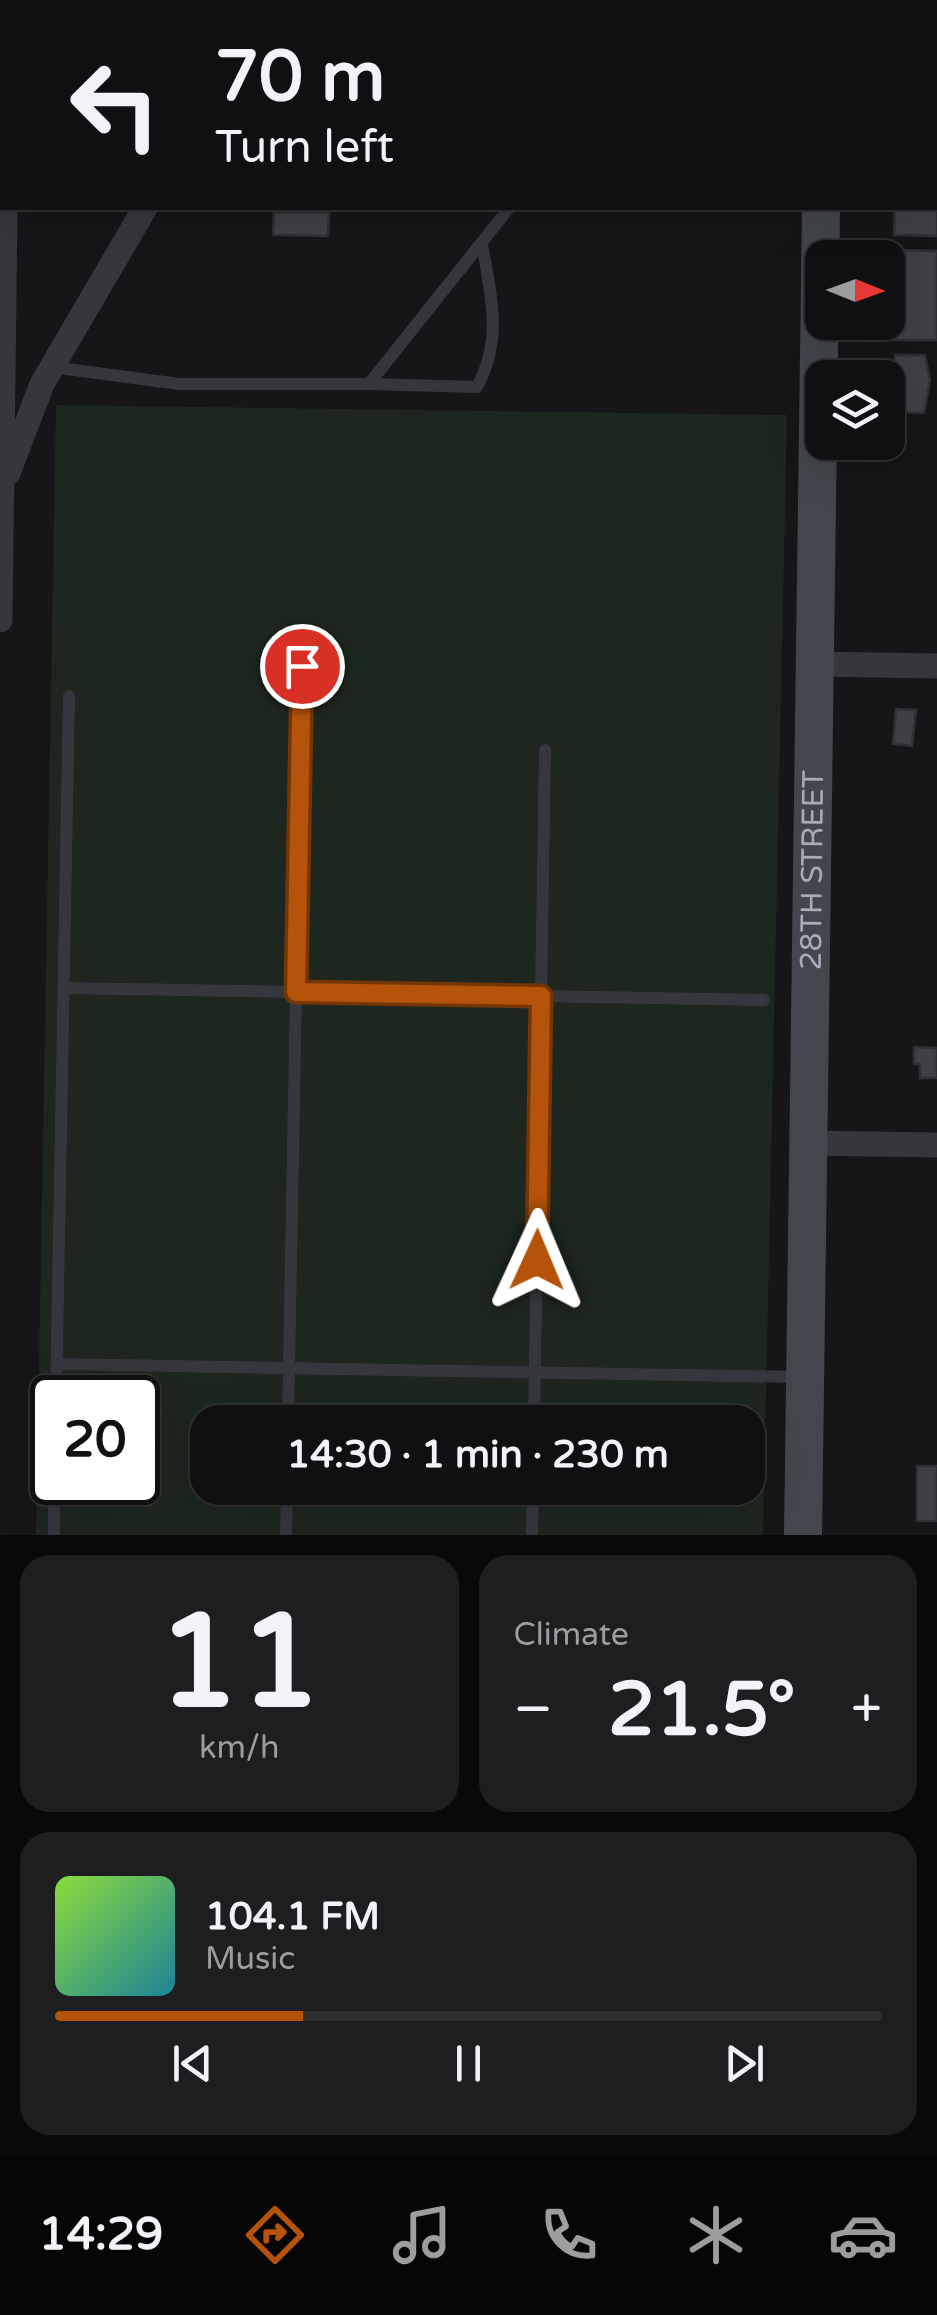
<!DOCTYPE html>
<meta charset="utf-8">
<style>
:root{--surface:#101012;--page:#1e1e20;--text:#f1f3f6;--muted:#9c9d9f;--line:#303032;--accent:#b45309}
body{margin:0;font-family:"Varela Round",sans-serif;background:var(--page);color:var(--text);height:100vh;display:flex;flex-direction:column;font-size:38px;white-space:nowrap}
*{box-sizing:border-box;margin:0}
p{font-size:32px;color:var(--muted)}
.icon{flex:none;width:55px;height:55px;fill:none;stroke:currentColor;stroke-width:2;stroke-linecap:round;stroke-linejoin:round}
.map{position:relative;height:1535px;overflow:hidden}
.sheet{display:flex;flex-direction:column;gap:20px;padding:20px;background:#09090a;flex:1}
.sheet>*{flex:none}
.banner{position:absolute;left:0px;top:0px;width:938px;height:210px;box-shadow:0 10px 40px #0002,0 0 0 2px var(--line);background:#101012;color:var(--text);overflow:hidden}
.needle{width:65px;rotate:91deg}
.buttons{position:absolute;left:805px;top:240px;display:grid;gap:20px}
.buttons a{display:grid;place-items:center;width:100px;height:100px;border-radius:20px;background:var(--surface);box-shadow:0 10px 40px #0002,0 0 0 2px var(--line);font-size:50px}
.speed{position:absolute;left:30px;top:1375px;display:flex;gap:20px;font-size:50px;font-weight:700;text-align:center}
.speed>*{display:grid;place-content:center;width:130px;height:130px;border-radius:50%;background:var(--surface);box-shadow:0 10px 40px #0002,0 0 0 2px var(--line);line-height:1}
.speed .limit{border:5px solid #111;border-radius:15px;background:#fff;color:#111}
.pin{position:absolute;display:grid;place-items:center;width:85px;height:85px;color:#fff;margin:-42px;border:5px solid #fff;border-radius:50%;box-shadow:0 2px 10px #0007}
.me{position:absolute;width:110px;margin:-55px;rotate:1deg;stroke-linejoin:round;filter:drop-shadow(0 0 8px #0008)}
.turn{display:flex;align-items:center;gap:35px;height:210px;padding:0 50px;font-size:45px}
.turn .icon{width:130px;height:130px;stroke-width:2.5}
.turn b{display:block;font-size:70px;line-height:85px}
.big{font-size:75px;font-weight:700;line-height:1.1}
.sheet .card{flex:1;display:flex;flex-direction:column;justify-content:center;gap:15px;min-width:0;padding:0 35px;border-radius:30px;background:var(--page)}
.sheet .dial{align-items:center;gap:0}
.dial b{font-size:130px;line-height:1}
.song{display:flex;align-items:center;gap:30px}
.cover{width:120px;height:120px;border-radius:15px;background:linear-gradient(135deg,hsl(90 70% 55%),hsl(190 70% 35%))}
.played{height:10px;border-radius:5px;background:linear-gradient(90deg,var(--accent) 30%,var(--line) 30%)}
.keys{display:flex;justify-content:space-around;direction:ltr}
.heat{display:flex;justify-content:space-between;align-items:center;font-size:55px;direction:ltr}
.sheet .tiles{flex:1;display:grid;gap:20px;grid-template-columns:1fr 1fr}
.card:last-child{grid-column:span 2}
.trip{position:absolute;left:190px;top:1405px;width:575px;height:100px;border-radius:30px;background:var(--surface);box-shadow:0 10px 40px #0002,0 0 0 2px var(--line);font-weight:700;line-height:100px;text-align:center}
.dock{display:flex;height:160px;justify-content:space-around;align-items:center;background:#060607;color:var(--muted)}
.dock .icon{width:70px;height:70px}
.dock .current{color:var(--accent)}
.dock b{font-size:45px;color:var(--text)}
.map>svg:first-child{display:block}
</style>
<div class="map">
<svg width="937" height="1535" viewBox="0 0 937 1535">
<rect width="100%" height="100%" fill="#161618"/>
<path fill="#1d261f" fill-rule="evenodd" d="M 56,405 L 787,415 L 763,1535 L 36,1535 ZM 52,1398 L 138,1398 L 138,1482 L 52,1482 ZM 208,1422 L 748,1422 L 748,1488 L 208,1488 Z"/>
<path fill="#404145" stroke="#303034" stroke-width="2.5" d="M 895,209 L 937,210 L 937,236 L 894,235 Z
M 274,213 L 329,213 L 328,236 L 273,235 Z
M 893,250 L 937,251 L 937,340 L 892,340 Z
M 895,355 L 925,355 L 930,380 L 924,413 L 894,412 Z
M 896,709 L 916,710 L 912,746 L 893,744 Z
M 914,1047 L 937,1048 L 937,1078 L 920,1078 L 920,1064 L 914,1064 Z
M 917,1466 L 937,1466 L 937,1521 L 917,1521 Z"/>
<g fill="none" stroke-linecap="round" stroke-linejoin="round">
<path stroke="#36373d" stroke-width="12" d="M 52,367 L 179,384 L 369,384 L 509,208
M 369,384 L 477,387 C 503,339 491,296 482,244
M 63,988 L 764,1000
M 57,1364 L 799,1377
M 56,1398 L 69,696
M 288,1422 L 302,666
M 534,1422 L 545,750
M 54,1535 L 54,1482
M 286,1535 L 287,1488
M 532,1535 L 533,1488"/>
<path stroke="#36373d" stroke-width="25" d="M 78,0 L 82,2
M 9,2 L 9,0
M 381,2 L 381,0
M 755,2 L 755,0
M 935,182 L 937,182
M 8,473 L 42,384 L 145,208
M 0,620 L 5,208
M 812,664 L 937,666
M 805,1143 L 937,1145"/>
<g stroke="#44464d" stroke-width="38">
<path d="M 824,2 L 824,0"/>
<path id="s1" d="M 803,1535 L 821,208"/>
</g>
</g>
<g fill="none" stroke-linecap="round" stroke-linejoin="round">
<g stroke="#753606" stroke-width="25">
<path id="route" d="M 302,666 L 296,992 L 541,996 L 537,1260"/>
</g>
<use href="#route" stroke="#b45309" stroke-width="18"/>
</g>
<g text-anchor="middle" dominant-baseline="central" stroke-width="8" stroke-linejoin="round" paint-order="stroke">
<g font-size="30" fill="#a7acb9" stroke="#111113">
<text stroke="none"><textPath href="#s1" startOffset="665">28TH STREET</textPath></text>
</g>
</g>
</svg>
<div class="buttons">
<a><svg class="needle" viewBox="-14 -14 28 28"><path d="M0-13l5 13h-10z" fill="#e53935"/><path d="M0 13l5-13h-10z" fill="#9c9d9f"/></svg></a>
<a><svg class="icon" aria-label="layers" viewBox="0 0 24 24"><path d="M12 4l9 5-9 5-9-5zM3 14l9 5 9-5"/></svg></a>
</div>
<div class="speed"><div class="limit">20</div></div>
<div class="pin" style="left:302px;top:666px;background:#d93025"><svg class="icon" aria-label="arrive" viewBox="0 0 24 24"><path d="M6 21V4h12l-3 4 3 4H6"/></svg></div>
<svg class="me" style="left:537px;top:1260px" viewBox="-20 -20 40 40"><path d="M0-17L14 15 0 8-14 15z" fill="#b45309" stroke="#fff" stroke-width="4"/></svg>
<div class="trip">14:30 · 1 min · 230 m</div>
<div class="banner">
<div class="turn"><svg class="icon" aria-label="left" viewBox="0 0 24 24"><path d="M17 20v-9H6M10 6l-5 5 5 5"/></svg><div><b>70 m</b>Turn left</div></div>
</div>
</div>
<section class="sheet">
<div class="tiles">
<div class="card dial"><b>11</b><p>km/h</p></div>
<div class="card"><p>Climate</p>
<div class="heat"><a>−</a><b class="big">21.5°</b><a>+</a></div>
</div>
<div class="card">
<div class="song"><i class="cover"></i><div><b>104.1 FM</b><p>Music</p></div></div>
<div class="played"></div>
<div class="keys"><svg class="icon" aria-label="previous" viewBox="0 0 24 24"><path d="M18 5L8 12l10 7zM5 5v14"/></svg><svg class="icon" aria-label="pause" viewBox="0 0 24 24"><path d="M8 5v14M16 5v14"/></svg><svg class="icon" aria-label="next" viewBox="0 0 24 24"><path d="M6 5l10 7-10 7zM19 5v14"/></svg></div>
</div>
</div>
</section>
<nav class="dock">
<b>14:29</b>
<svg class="icon current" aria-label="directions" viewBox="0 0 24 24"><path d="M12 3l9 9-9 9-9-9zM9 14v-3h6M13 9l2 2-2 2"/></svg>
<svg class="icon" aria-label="music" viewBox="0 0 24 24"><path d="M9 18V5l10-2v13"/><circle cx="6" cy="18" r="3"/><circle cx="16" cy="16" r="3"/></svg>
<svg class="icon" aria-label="phone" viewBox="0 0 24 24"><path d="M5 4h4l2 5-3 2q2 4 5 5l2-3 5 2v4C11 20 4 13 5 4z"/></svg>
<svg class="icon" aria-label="climate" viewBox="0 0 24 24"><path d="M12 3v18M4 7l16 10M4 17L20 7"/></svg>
<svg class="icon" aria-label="car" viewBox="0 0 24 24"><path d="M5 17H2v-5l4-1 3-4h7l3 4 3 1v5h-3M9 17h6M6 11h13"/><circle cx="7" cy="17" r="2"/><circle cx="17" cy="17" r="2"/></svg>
</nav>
